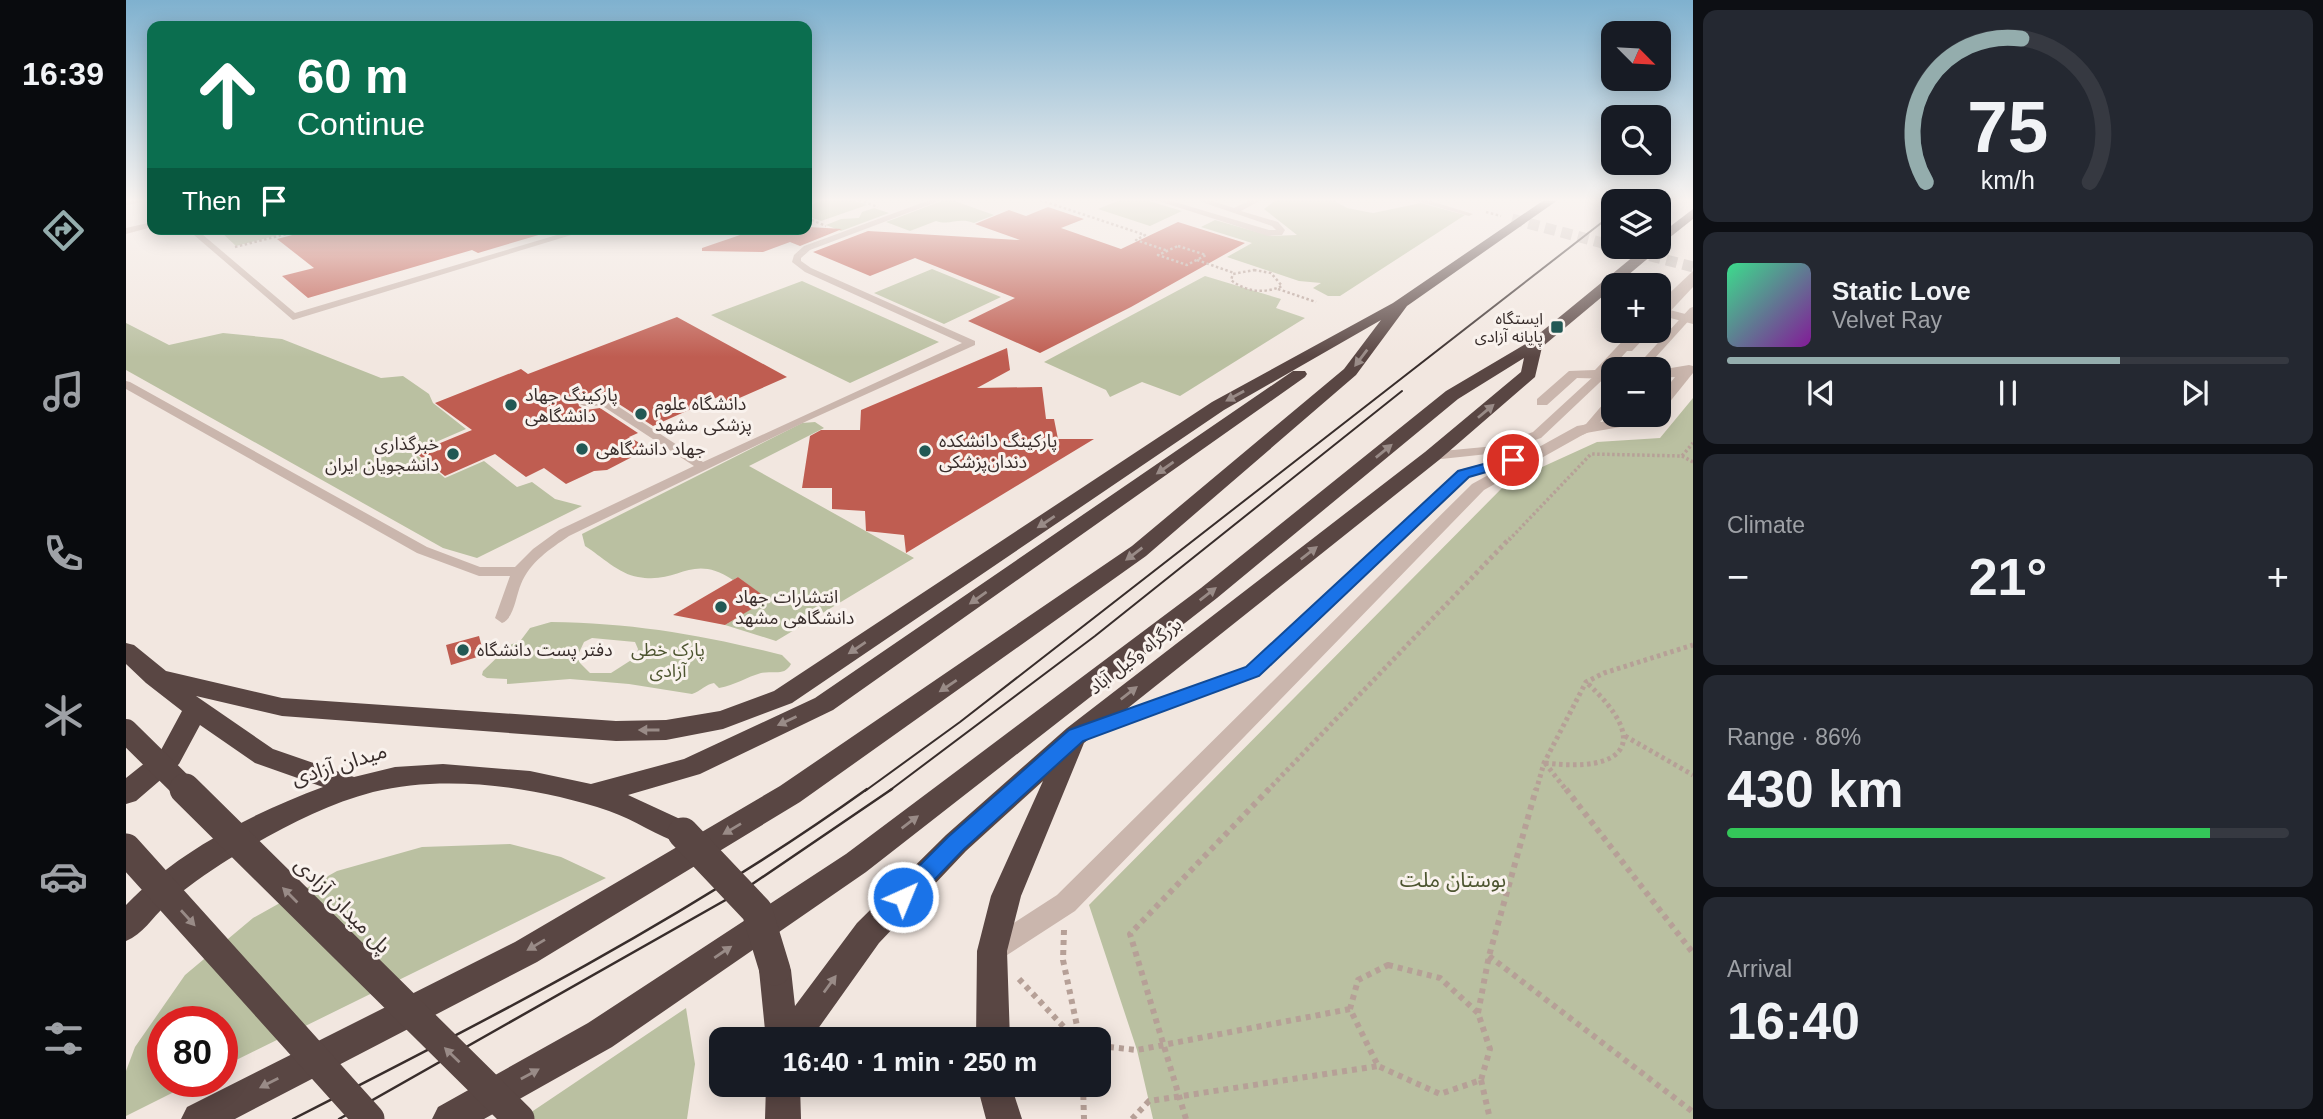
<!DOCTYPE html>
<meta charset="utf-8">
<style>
:root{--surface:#171b24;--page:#242831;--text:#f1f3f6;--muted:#9ea1a6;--line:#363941;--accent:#94adad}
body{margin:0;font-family:Arial,"Noto Sans Arabic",sans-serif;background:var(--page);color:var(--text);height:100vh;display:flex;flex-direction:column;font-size:26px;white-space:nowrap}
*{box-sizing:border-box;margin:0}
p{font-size:23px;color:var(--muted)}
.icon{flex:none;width:38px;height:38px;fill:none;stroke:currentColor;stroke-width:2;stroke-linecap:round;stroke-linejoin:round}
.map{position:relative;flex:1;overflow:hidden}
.details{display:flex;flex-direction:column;gap:10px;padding:10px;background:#0d0f14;width:630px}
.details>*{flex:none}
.hud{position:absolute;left:21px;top:21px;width:665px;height:214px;border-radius:14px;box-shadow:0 4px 18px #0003;background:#0b6e4f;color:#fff;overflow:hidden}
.needle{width:46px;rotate:114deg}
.buttons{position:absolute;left:1475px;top:21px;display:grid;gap:14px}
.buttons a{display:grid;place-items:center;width:70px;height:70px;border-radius:14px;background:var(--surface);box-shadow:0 4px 18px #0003;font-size:35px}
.speed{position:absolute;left:21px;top:1006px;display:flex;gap:14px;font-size:35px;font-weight:700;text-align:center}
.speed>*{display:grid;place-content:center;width:91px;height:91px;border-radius:50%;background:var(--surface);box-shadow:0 4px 18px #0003;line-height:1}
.speed .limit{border:10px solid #d22;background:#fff;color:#111}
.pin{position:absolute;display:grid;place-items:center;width:60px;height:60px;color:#fff;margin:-30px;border:4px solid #fff;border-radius:50%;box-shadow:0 2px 7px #0007}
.me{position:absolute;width:77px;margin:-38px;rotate:44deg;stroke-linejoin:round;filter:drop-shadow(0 0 5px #0008)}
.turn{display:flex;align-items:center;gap:24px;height:147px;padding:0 35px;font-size:32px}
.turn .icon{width:91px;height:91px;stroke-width:2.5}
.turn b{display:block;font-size:49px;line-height:60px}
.then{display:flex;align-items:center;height:66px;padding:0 35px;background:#0003;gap:14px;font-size:26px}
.big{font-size:52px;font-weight:700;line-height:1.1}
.details .card{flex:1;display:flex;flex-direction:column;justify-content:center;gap:10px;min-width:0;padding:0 24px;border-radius:14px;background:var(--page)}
.details .dial{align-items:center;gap:0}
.dial svg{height:182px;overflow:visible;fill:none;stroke:var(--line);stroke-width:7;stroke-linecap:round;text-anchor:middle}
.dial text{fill:var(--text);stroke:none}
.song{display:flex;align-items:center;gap:21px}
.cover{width:84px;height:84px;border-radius:10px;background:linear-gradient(135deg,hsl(150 70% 55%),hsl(290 70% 35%))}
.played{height:7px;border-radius:4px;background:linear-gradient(90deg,var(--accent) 70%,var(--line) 70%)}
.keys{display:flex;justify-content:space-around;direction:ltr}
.heat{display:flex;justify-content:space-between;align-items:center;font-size:38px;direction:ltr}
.charge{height:10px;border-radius:5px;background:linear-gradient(90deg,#34c759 86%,var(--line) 0)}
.trip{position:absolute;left:583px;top:1027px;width:402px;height:70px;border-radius:14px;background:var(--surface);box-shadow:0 4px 18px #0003;font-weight:700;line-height:70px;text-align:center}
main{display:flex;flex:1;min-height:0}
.tabs{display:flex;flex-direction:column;width:126px;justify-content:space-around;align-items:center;background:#090b0e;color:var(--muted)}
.tabs .icon{width:49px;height:49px}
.tabs .selected{color:var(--accent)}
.tabs b{font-size:32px;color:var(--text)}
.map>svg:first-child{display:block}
</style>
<main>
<nav class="tabs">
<b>16:39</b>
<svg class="icon selected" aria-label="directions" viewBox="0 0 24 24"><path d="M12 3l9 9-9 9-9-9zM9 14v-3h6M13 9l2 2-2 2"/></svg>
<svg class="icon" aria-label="music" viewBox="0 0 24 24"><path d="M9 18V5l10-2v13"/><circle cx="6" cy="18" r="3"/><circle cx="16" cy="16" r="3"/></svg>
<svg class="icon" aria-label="phone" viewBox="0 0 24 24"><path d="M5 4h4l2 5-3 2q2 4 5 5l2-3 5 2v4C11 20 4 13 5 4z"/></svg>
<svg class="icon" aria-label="climate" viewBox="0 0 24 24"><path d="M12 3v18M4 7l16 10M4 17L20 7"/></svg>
<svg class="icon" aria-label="car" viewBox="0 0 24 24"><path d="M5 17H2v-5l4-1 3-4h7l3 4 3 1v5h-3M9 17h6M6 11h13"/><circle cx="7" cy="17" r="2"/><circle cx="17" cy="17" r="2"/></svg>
<svg class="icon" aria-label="filters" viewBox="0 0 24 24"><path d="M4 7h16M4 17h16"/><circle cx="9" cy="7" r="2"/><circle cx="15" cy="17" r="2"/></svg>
</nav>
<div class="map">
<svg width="1567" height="1119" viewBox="0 0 1567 1119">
<rect width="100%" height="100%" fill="#f2e7e0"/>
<path fill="#bac0a1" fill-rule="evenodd" d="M 697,200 L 727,200 L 741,205 L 695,221 L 681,216 L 681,206 Z
M 818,200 L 826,200 L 868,215 L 848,223 C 832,217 824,226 810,221 L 784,231 L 760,222 Z
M 994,200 L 1020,200 L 1056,211 L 1024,226 L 972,209 Z
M 1150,200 L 1207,200 L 1221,208 L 1247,213 L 1295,203 L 1339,215 L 1214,296 L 1202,296 L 1187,288 L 1195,283 L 1173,281 L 1101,257 L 1126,243 L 1075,227 L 1089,220 L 1145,236 L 1171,235 L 1138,209 Z
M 748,208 L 763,213 L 715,231 L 700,225 L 715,219 L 733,218 L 736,212 Z
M 108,229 L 160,229 L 164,232 L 110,246 L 95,232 Z
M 806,269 L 875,297 L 818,324 L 748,293 Z
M 1079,276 L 1155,299 L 1150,308 L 1179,318 L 1054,396 L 1016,382 L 984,397 L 980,390 L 918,362 Z
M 676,281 L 813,342 L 724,383 L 585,315 Z
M 0,323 L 43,345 L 97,333 L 156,339 L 255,378 L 277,376 L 303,394 L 307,403 L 340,429 L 287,452 L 319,478 L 358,461 L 391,487 L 406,482 L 429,499 L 456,506 L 351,558 L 317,548 L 0,370 Z
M 1567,398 L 1567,1119 L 1027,1119 L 1011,1050 L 963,905 L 1381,483 L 1471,442 L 1534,438 Z
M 689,422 L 698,428 L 623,466 L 788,558 L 650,641 L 599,625 L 641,599 L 612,577 L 607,580 C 565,552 553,585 512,577 C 493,574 475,556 459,546 L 456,534 L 676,423 Z
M 425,622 C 507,623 577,635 656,655 L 665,664 C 658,677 647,670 635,673 C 621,677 609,685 593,688 L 588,683 C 580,684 575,691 566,694 L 503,684 L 444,679 L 381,684 L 381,679 L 361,678 L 356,675 L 357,671 L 384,645 L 395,640 L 404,628 ZM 466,638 L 509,642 L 512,649 L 510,657 L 485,673 L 464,673 L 454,663 L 451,657 L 458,642 Z
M 384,844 L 435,857 L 480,878 L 96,1067 L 96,1022 L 37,1022 L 37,1082 L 68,1082 L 0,1116 L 0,1071 L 9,1047 L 59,975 L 127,918 L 211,871 L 296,847 Z
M 560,1008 L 569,1064 L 561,1119 L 395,1119 Z"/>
<path fill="#bf5d51" d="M 922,207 L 958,219 L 935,228 L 995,249 L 1052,222 L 1119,243 L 1005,307 L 914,353 L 842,321 L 889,298 L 789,258 L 744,276 L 687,252 L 742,231 L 894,240 L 849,224 L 883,210 L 900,216 Z
M 683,227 L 716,229 L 674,246 L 664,242 L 637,252 L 576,251 L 576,248 L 617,234 L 617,229 Z
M 189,229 L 415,229 L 416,234 L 352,253 L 346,250 L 182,298 L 156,276 L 188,268 L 151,239 Z
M 551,317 L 661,377 L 602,403 L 592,397 L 527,426 L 482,397 L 456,399 L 452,402 L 453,406 L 460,410 L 474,408 L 512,433 L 503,437 L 519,446 L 502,455 L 506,457 L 481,470 L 468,471 L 440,484 L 418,468 L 400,477 L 369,454 L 319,476 L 290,453 L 346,430 L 309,403 L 395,369 L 402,374 Z
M 881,348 L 884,370 L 851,388 L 916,387 L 920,419 L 928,419 L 932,439 L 968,439 L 780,553 L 778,535 L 740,531 L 739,511 L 706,509 L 706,488 L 676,488 L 684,436 L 695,430 L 734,430 L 735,410 Z
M 612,577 L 642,599 L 599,625 L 547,615 Z
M 353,636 L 358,655 L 325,665 L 320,645 Z"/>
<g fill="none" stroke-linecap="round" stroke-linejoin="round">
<path stroke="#cdc2bc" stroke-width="11" stroke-dasharray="11 6" stroke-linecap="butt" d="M 1386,219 L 1488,246
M 1491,247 L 1567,267"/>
<path stroke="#b6a097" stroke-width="2.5" stroke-dasharray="2.5 2.5" stroke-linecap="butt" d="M 733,200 L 752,207
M 914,200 L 1019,235 L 1010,240 L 1042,251
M 681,203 L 690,200
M 1360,212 L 1375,216
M 681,218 L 700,226
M 1052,246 L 1080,255 L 1061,265 L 1032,255 Z
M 109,247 L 180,229
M 1071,260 L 1108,273
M 1128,270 L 1145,273 L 1156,286 C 1138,294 1120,292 1105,280 L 1107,274 Z
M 1152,289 L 1190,302"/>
<path stroke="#b6a097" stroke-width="3.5" stroke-dasharray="2.5 2.5" stroke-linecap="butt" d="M 1556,456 L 1567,462
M 1383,540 L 1465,454 L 1556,456 L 1567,443"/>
<path stroke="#b6a097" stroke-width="5" stroke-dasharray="3.5 3.5" stroke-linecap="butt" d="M 1499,736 L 1567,775
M 1419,763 L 1441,791
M 1419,763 C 1500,773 1526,742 1460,682
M 1141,791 L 1384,538
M 1410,791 L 1418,763 L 1460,682 L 1478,673 L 1567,645"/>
<path stroke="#b6a097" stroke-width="6" stroke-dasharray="5 5" stroke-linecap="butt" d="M 1440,789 L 1567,953
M 938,930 L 937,960 L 954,1040
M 1363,956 L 1567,1112
M 1262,965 L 1314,978 L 1352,1013 L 1364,1049 L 1355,1080 L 1314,1094 L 1252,1066 L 1224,1009 L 1232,980 Z
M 893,979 L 950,1040
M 1352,1013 L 1363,956 L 1410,789
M 973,1046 L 1011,1050 L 1224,1009
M 1355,1080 L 1364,1119
M 957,1085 L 958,1119
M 1006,1119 L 1023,1101 L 1252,1066
M 1060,1119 L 1004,934 L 1143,789"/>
<path fill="#cab6ad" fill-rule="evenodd" d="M 17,200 L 16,202 L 0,205 L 0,201 Z
M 804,200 L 816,200 L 684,250 L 675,258 L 675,261 L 685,268 L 849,341 L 849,345 L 681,421 L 443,536 C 424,549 404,562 395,584 C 390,595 388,619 376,623 L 369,618 L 384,576 L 353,576 L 291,553 L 0,389 L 0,381 L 4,382 L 301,547 L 354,567 L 389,567 L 407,549 L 433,530 L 568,466 L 475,405 L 460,407 L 454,404 L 456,402 L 481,399 L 577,462 L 836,343 L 679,272 L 666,262 L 668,255 L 678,246 Z
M 1029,200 L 1042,200 L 1143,230 L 1150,230 L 1146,226 L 1070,200 L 1083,200 L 1108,208 L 1124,200 L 1135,200 L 1115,211 L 1152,222 L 1159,230 L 1156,235 L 1142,236 Z
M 1287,200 L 1301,200 L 1347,214 L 1343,216 Z
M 26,222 L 26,227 L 0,234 L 0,228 Z
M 61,229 L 70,229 L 169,313 L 451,229 L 465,229 L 167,320 Z
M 1567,279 L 1567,287 L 1537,319 L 1533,320 L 1533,311 Z
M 1567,307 L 1567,316 L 1519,369 L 1508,369 L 1564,308 Z
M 1514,331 L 1525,331 L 1506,351 L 1498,351 L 1498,347 Z
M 1485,363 L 1490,366 L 1489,368 L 1415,438 L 1371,453 L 1306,460 L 1300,456 L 1306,452 L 1369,446 L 1407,432 L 1481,364 Z
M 1488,395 L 1488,406 C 1477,418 1465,438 1447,436 L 1447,430 L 1460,424 L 1484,396 Z
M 1412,449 L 1418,453 L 1416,456 L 1341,476 L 1132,675 L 972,734 L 966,735 L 960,734 L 958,729 L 960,724 L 1120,667 L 1333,470 Z"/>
<path fill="#cab6ad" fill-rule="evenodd" d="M 1567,271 L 1567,281 L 1540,309 L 1567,316 L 1567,324 L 1533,315 L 1533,303 Z
M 1506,331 L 1519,331 L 1483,371 L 1488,371 L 1488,379 L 1451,378 L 1421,405 L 1411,405 L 1411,399 L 1443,371 L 1469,370 Z
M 1563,365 L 1567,366 L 1567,373 L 1538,409 L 1533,410 L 1533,397 L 1549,377 L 1533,378 L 1533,370 Z
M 1516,415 L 1533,415 L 1523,422 L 1460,433 L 1358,490 L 949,911 L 875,959 L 866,963 L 857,959 L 853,951 L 857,943 L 931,895 L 1346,484 L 1451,426 Z"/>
<path fill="#594643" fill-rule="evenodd" d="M 1418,200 L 1432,200 L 1281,306 L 1230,375 L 1020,556 L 674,802 L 411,962 L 109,1119 L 55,1119 L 61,1107 L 389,942 L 556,844 C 531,836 509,820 483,811 C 411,787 322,774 247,792 C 197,805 148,832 103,859 C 81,873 59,888 39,906 C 26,918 17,934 0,941 L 0,905 C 52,851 127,813 197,787 L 129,763 L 74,725 L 53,764 L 10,801 L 0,804 L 0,778 L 35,750 L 56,711 L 20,683 L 0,664 L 0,643 L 8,645 L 40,671 L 156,698 L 490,721 L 540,720 L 594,711 L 648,691 L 1086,402 L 1267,303 ZM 1255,320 L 1218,369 L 1006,546 L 654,786 L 569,836 L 571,833 L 567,825 L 502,795 L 574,774 L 707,710 L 1179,377 L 1181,374 L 1179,371 L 1167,371 L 689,698 L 558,759 L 465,784 L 404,771 L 317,764 L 269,767 L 228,777 L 147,749 L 70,696 L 156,716 L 490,741 L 540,740 L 597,729 L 666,703 L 1098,410 Z
M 1567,209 L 1567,219 L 1533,246 L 1533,235 Z
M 1533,246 L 1534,247 L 1532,250 L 1416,347 L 1409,377 L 1313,460 L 958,743 L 895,896 L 881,951 L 884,1040 L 850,1040 L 851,951 L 865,896 L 917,781 L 840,851 L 753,943 L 684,1040 L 640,1040 L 633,970 L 638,960 L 649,955 L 660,960 L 665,970 L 669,1006 L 731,923 L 820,835 L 941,728 L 1299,452 L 1395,372 L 1398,358 L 1332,399 L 1091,598 L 740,872 L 486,1047 L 358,1119 L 306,1119 L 312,1107 L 462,1023 L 720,854 L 1075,588 L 1320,391 L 1403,342 L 1519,247 Z
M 640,1085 L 674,1085 L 675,1119 L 639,1119 Z
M 851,1085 L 885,1085 L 896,1119 L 860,1119 Z"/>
<path stroke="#382d2b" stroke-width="2" d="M 739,791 L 834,722 L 1488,213
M 763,791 L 969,636 L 1276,391"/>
<path stroke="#382d2b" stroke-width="2.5" d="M 167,1119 C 364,1019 561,918 741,789
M 213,1119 L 619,889 L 766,789"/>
<path stroke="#594643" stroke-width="24" d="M 0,731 L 61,791"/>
<path stroke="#594643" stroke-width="31" d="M 59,789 L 393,1119
M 557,833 L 631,911 L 649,970
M 0,849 L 243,1119"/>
</g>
<defs><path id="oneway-solid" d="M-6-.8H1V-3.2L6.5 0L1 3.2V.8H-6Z" transform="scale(1.75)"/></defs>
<g fill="#998b87">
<use href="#oneway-solid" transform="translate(1235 358) rotate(127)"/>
<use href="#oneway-solid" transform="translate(1109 396) rotate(151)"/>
<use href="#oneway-solid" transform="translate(1360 411) rotate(-40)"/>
<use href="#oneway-solid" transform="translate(1258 451) rotate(-39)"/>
<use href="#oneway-solid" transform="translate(1039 468) rotate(145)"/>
<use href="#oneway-solid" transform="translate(920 522) rotate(146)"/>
<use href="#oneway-solid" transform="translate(1183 553) rotate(-38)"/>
<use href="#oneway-solid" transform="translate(1008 554) rotate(143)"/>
<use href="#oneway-solid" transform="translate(1082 594) rotate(-38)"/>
<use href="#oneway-solid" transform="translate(852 598) rotate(145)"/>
<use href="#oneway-solid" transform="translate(731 648) rotate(146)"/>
<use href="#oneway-solid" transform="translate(822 686) rotate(146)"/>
<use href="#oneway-solid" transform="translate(1003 693) rotate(-38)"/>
<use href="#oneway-solid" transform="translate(661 721) rotate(155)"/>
<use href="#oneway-solid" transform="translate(523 730) rotate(180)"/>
<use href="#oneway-solid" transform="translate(784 822) rotate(-37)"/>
<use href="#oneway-solid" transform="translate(606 829) rotate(149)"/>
<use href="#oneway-solid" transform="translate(164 895) rotate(-135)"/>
<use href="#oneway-solid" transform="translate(62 918) rotate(48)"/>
<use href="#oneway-solid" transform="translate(410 945) rotate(149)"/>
<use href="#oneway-solid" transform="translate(597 952) rotate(-34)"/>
<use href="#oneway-solid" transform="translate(704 984) rotate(-54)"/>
<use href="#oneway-solid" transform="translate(326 1055) rotate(-136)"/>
<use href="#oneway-solid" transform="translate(404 1074) rotate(-29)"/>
<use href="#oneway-solid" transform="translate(143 1083) rotate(153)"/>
</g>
<linearGradient id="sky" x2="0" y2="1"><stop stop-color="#7fb1cf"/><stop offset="0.56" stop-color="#f9f4f1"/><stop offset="1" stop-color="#f9f4f1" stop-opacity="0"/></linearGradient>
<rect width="1567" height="357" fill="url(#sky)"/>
<path fill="#1a73e8" stroke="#114b97" stroke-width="2" d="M 1387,456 L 1394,460 L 1392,463 L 1343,477 L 1133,676 L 957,741 L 838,849 L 785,904 L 777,907 L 769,904 L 766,897 L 769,890 L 822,837 L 943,730 L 1120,667 L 1332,471 Z"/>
<g fill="#225854" stroke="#f9f2ed" stroke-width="2.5">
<rect x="1424" y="320" width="14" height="14" rx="3.5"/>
<circle cx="385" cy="405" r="7"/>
<circle cx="515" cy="414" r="7"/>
<circle cx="456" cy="449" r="7"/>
<circle cx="799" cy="451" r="7"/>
<circle cx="327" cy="454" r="7"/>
<circle cx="595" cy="607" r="7"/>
<circle cx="337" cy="650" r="7"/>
</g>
<g text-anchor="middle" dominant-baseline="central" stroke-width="6" stroke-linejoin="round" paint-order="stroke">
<g font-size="16" fill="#382d2b" stroke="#f9f2ed" text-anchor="end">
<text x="1417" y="318">ایستگاه<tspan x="1417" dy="18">پایانه آزادی</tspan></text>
</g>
<g font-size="18" fill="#382d2b" stroke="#f9f2ed" text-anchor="start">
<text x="399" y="395">پارکینگ جهاد<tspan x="399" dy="21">دانشگاهی</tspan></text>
<text x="529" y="404">دانشگاه علوم<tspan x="529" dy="21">پزشکی مشهد</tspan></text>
<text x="813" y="441">پارکینگ دانشکده<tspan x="813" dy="21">دندان‌پزشکی</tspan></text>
<text x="313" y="444" text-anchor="end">خبرگذاری<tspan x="313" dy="21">دانشجویان ایران</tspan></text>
<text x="470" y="449">جهاد دانشگاهی</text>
<text x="609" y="597">انتشارات جهاد<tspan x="609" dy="21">دانشگاهی مشهد</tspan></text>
<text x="351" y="650">دفتر پست دانشگاه</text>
</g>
<g font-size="18" fill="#4d5530" stroke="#f9f2ed">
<text x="542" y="650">پارک خطی<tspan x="542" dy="21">آزادی</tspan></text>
</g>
<g font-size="18" fill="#382d2b" stroke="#f9f2ed">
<text transform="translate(1009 656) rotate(-38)">بزرگراه وکیل آباد</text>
</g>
<g font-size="21" fill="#382d2b" stroke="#f9f2ed">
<text transform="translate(213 764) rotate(-17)">میدان آزادی</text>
<text transform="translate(217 905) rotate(45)">پل میدان آزادی</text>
</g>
<g font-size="21" fill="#4d5530" stroke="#f9f2ed">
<text x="1327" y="879">بوستان ملت</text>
</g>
</g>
</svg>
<div class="buttons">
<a><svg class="needle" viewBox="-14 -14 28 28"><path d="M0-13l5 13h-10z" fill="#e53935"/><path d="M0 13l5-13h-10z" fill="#9ea1a6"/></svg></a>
<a><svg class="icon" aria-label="search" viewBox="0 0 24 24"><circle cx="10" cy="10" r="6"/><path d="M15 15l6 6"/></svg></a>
<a><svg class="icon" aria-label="layers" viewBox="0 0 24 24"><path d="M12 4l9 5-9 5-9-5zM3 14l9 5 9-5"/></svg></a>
<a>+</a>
<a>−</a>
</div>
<div class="speed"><div class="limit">80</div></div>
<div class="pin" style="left:1387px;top:460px;background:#d93025"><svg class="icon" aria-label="arrive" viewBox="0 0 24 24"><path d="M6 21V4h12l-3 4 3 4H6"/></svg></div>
<svg class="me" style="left:777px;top:897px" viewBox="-20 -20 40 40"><circle r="17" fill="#1a73e8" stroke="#fff" stroke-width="3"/><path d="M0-11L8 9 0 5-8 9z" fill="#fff"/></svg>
<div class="trip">16:40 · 1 min · 250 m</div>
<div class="hud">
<div class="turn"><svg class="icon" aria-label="ahead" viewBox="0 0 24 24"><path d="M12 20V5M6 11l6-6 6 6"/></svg><div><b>60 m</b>Continue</div></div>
<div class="then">Then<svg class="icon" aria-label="arrive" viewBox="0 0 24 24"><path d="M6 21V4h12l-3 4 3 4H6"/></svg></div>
</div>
</div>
<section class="details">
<div class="card dial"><svg viewBox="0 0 100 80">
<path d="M14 69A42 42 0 1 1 86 69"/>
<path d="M14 69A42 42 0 0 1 56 6" stroke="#94adad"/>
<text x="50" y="56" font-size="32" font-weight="700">75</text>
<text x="50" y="72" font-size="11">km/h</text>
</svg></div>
<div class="card">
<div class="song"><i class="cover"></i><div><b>Static Love</b><p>Velvet Ray</p></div></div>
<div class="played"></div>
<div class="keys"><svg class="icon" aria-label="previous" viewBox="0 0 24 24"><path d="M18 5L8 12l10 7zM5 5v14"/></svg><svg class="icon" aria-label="pause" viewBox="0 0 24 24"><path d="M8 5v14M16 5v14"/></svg><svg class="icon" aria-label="next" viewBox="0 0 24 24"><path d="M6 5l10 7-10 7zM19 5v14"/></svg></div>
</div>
<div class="card"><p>Climate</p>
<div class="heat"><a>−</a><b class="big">21°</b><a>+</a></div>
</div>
<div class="card"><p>Range · 86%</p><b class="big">430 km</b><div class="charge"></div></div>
<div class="card"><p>Arrival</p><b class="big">16:40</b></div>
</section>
</main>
